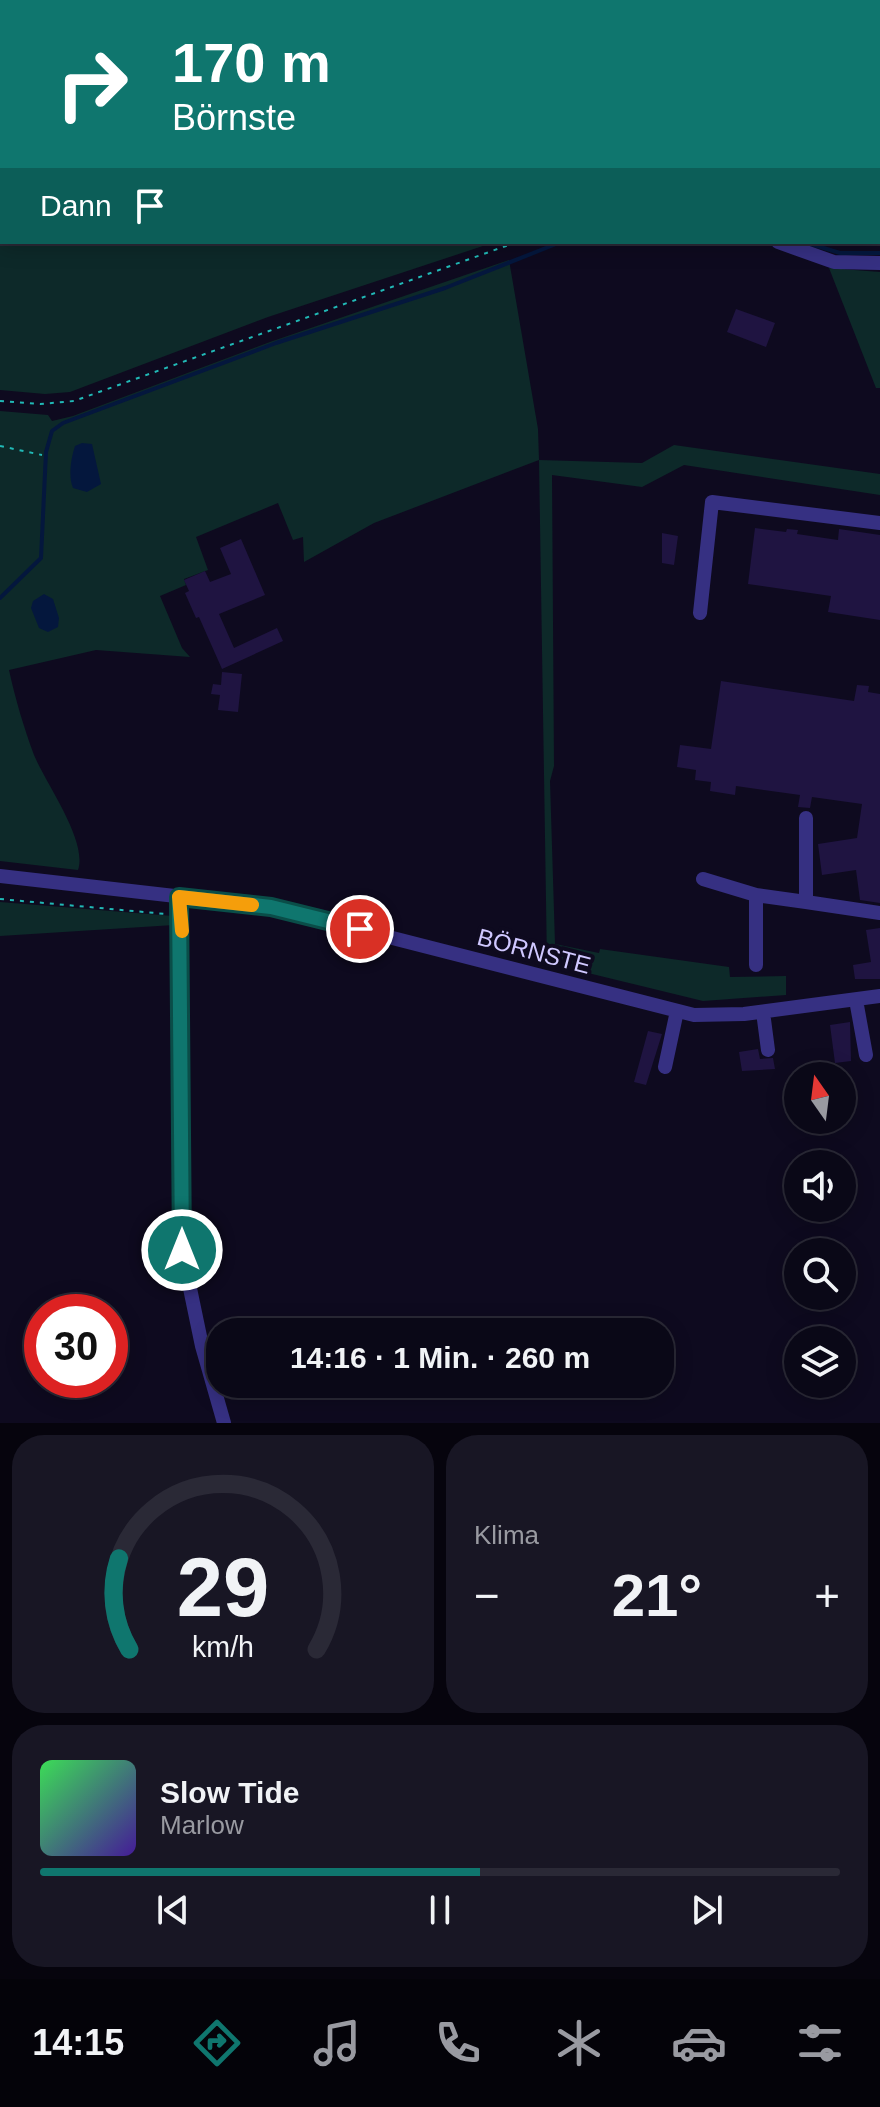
<!DOCTYPE html>
<html lang="de">
<meta charset="utf-8">
<style>
:root{--surface:#0a0817;--page:#181624;--text:#f1f3f6;--muted:#999aa1;--line:#2a2936;--accent:#0f766e}
body{margin:0;font-family:Arial,sans-serif;background:var(--page);color:var(--text);height:100vh;display:flex;flex-direction:column;font-size:30px;white-space:nowrap}
*{box-sizing:border-box;margin:0}
p{font-size:26px;color:var(--muted)}
.icon{flex:none;width:44px;height:44px;fill:none;stroke:currentColor;stroke-width:2;stroke-linecap:round;stroke-linejoin:round}
.map{position:relative;height:1423px;overflow:hidden}
.panel{display:flex;flex-direction:column;gap:12px;padding:12px;background:#06040d;flex:1}
.panel>*{flex:none}
.hud{position:absolute;left:0px;top:0px;width:880px;height:244px;box-shadow:0 4px 20px #0003,0 0 0 2px var(--line);background:#0f766e;color:#fff;overflow:hidden}
.needle{width:52px;rotate:346deg}
.buttons{position:absolute;left:784px;top:1062px;display:grid;gap:16px}
.buttons a{display:grid;place-items:center;width:72px;height:72px;border-radius:50%;background:var(--surface);box-shadow:0 4px 20px #0003,0 0 0 2px var(--line);font-size:40px}
.speed{position:absolute;left:24px;top:1294px;display:flex;gap:16px;font-size:40px;font-weight:700;text-align:center}
.speed>*{display:grid;place-content:center;width:104px;height:104px;border-radius:50%;background:var(--surface);box-shadow:0 4px 20px #0003,0 0 0 2px var(--line);line-height:1}
.speed .limit{border:12px solid #d22;background:#fff;color:#111}
.pin{position:absolute;display:grid;place-items:center;width:68px;height:68px;color:#fff;margin:-34px;border:4px solid #fff;border-radius:50%;box-shadow:0 2px 8px #0007}
.me{position:absolute;width:88px;margin:-44px;rotate:0deg;stroke-linejoin:round;filter:drop-shadow(0 0 6px #0008)}
.turn{display:flex;align-items:center;gap:28px;height:168px;padding:0 40px;font-size:36px}
.turn .icon{width:104px;height:104px;stroke-width:2.5}
.turn b{display:block;font-size:56px;line-height:68px}
.then{display:flex;align-items:center;height:76px;padding:0 40px;background:#0003;gap:16px;font-size:30px}
.big{font-size:60px;font-weight:600;line-height:1.1}
.panel .tile{flex:1;display:flex;flex-direction:column;justify-content:center;gap:12px;min-width:0;padding:0 28px;border-radius:32px;background:var(--page)}
.panel .dial{align-items:center;gap:0}
.dial svg{height:208px;overflow:visible;fill:none;stroke:var(--line);stroke-width:7;stroke-linecap:round;text-anchor:middle}
.dial text{fill:var(--text);stroke:none}
.song{display:flex;align-items:center;gap:24px}
.cover{width:96px;height:96px;border-radius:12px;background:linear-gradient(135deg,hsl(130 70% 55%),hsl(260 70% 35%))}
.played{height:8px;border-radius:4px;background:linear-gradient(90deg,var(--accent) 55%,var(--line) 55%)}
.keys{display:flex;justify-content:space-around;direction:ltr}
.heat{display:flex;justify-content:space-between;align-items:center;font-size:44px;direction:ltr}
.panel .tiles{flex:1;display:grid;gap:12px;grid-template-columns:1fr 1fr}
.tile:last-child{grid-column:span 2}
.trip{position:absolute;left:206px;top:1318px;width:468px;height:80px;border-radius:32px;background:var(--surface);box-shadow:0 4px 20px #0003,0 0 0 2px var(--line);font-weight:600;line-height:80px;text-align:center}
.tab-bar{display:flex;height:128px;justify-content:space-around;align-items:center;background:#040309;color:var(--muted)}
.tab-bar .icon{width:56px;height:56px}
.tab-bar .on{color:var(--accent)}
.tab-bar b{font-size:36px;color:var(--text)}
.map>svg:first-child{display:block}
</style>
<div class="map">
<svg width="880" height="1423" viewBox="0 0 880 1423">
<rect width="100%" height="100%" fill="#0e0a1f"/>
<path fill="#0d2929" d="M 0,0 L 314,2 L 2,2 L 2,242 L 495,242 L 268,317 L 70,392 L 45,394 L 0,390 Z
M 509,260 L 538,429 L 539,460 L 642,463 L 674,445 L 880,474 L 880,495 L 684,465 L 642,487 L 552,475 L 554,766 L 550,781 L 555,944 L 599,953 L 600,949 L 729,967 L 730,977 L 786,976 L 786,995 L 703,1001 L 547,963 L 539,460 L 374,523 L 304,562 L 303,537 L 293,540 L 278,503 L 196,537 L 208,570 L 184,579 L 186,585 L 160,596 L 182,648 L 190,657 L 96,650 L 9,670 C 15,698 24,728 34,755 C 46,784 88,841 78,870 L 0,861 L 0,411 L 48,415 L 52,421 L 73,416 L 270,342 Z
M 829,268 L 880,272 L 880,388 L 876,388 Z
M 0,902 L 173,916 L 174,925 L 0,936 Z"/>
<path fill="#04173d" d="M 82,443 L 92,444 L 101,484 L 87,492 L 73,488 C 68,477 71,458 75,446 Z
M 44,594 L 53,599 L 59,618 L 58,627 L 48,632 L 39,628 L 31,608 L 33,601 Z"/>
<g fill="none" stroke-linecap="round" stroke-linejoin="round">
<path stroke="#04173d" stroke-width="4" d="M 804,242 L 840,253 L 880,253
M 0,598 L 41,558 L 46,452 L 52,431 L 63,423 L 276,343 L 445,288 L 561,242"/>
</g>
<path fill="#1f1441" d="M 736,309 L 775,323 L 766,347 L 727,332 Z
M 755,528 L 786,532 L 787,529 L 798,530 L 797,534 L 838,540 L 839,529 L 880,535 L 880,620 L 828,612 L 831,596 L 748,584 Z
M 662,533 L 678,536 L 674,565 L 662,563 Z
M 241,539 L 265,595 L 219,614 L 234,648 L 277,628 L 283,641 L 222,669 L 199,617 L 196,618 L 185,593 L 189,591 L 184,580 L 205,571 L 210,582 L 231,574 L 220,548 Z
M 222,672 L 242,674 L 238,712 L 218,710 L 220,695 L 211,694 L 213,684 L 221,685 Z
M 721,681 L 854,701 L 857,685 L 869,686 L 868,692 L 880,694 L 880,903 L 860,900 L 856,870 L 822,875 L 818,844 L 857,838 L 862,804 L 812,797 L 810,808 L 798,807 L 800,795 L 736,786 L 735,795 L 710,791 L 711,782 L 695,780 L 696,770 L 677,767 L 680,745 L 711,749 Z
M 880,928 L 880,979 L 855,979 L 853,965 L 871,962 L 866,930 Z
M 850,1022 L 851,1061 L 835,1063 L 830,1025 Z
M 648,1031 L 662,1034 L 646,1085 L 634,1082 Z
M 758,1049 L 760,1059 L 773,1058 L 775,1069 L 742,1071 L 739,1052 Z"/>
<g fill="none" stroke-linecap="round" stroke-linejoin="round">
<path stroke="#21b9b6" stroke-width="2" stroke-dasharray="4 6" stroke-linecap="butt" d="M 318,0 L 321,2
M 446,0 L 449,2
M 0,401 L 40,404 L 74,401 L 517,242
M 0,446 L 42,455
M 0,899 L 166,914"/>
<path stroke="#363082" stroke-width="14" d="M 715,0 L 721,2
M 878,48 L 880,48
M 778,242 L 834,262 L 880,263
M 700,613 L 712,502 L 880,523
M 806,818 L 806,902 L 880,913
M 0,876 L 271,907 L 694,1015 L 744,1014 L 880,996
M 703,879 L 756,895 L 806,902
M 179,897 L 182,1250 L 202,1346 L 224,1423
M 756,965 L 756,895
M 856,1000 L 866,1055
M 763,1012 L 768,1050
M 665,1067 L 677,1011"/>
<g stroke="#00d2f3" stroke-width="7">
<path id="rail" d="M 635,0 L 642,2
M 878,77 L 880,78"/>
</g>
<use href="#rail" stroke="#0e0a1f" stroke-width="4" stroke-dasharray="12" stroke-linecap="butt"/>
</g>
<g fill="none" stroke-linecap="round" stroke-linejoin="round">
<g stroke="#0a4d48" stroke-width="20">
<path id="route" d="M 182,1250 L 179,897 L 271,907 L 360,929"/>
</g>
<use href="#route" stroke="#0f766e" stroke-width="14"/>
<path stroke="#f59e0b" stroke-width="14" d="M 182,931 L 179,897 L 252,905"/>
</g>
<g text-anchor="middle" dominant-baseline="central" stroke-width="8" stroke-linejoin="round" paint-order="stroke">
<g font-size="24" fill="#d0c8ff" stroke="#0e0a1f">
<text transform="translate(534 951) rotate(15)">BÖRNSTE</text>
</g>
</g>
</svg>
<div class="buttons">
<a><svg class="needle" viewBox="-14 -14 28 28"><path d="M0-13l5 13h-10z" fill="#e53935"/><path d="M0 13l5-13h-10z" fill="#999aa1"/></svg></a>
<a><svg class="icon" aria-label="sound" viewBox="0 0 24 24"><path d="M4 9h4l5-4v14l-5-4H4zM17 9q2 3 0 6"/></svg></a>
<a><svg class="icon" aria-label="search" viewBox="0 0 24 24"><circle cx="10" cy="10" r="6"/><path d="M15 15l6 6"/></svg></a>
<a><svg class="icon" aria-label="layers" viewBox="0 0 24 24"><path d="M12 4l9 5-9 5-9-5zM3 14l9 5 9-5"/></svg></a>
</div>
<div class="speed"><div class="limit">30</div></div>
<div class="pin" style="left:360px;top:929px;background:#d93025"><svg class="icon" aria-label="arrive" viewBox="0 0 24 24"><path d="M6 21V4h12l-3 4 3 4H6"/></svg></div>
<svg class="me" style="left:182px;top:1250px" viewBox="-20 -20 40 40"><circle r="17" fill="#0f766e" stroke="#fff" stroke-width="3"/><path d="M0-11L8 9 0 5-8 9z" fill="#fff"/></svg>
<div class="trip">14:16 · 1 Min. · 260 m</div>
<div class="hud">
<div class="turn"><svg class="icon" aria-label="right" viewBox="0 0 24 24"><path d="M7 20v-9h11M14 6l5 5-5 5"/></svg><div><b>170 m</b>Börnste</div></div>
<div class="then">Dann<svg class="icon" aria-label="arrive" viewBox="0 0 24 24"><path d="M6 21V4h12l-3 4 3 4H6"/></svg></div>
</div>
</div>
<section class="panel">
<div class="tiles">
<div class="tile dial"><svg viewBox="0 0 100 80">
<path d="M14 69A42 42 0 1 1 86 69"/>
<path d="M14 69A42 42 0 0 1 10 34" stroke="#0f766e"/>
<text x="50" y="56" font-size="32" font-weight="700">29</text>
<text x="50" y="72" font-size="11">km/h</text>
</svg></div>
<div class="tile"><p>Klima</p>
<div class="heat"><a>−</a><b class="big">21°</b><a>+</a></div>
</div>
<div class="tile">
<div class="song"><i class="cover"></i><div><b>Slow Tide</b><p>Marlow</p></div></div>
<div class="played"></div>
<div class="keys"><svg class="icon" aria-label="previous" viewBox="0 0 24 24"><path d="M18 5L8 12l10 7zM5 5v14"/></svg><svg class="icon" aria-label="pause" viewBox="0 0 24 24"><path d="M8 5v14M16 5v14"/></svg><svg class="icon" aria-label="next" viewBox="0 0 24 24"><path d="M6 5l10 7-10 7zM19 5v14"/></svg></div>
</div>
</div>
</section>
<nav class="tab-bar">
<b>14:15</b>
<svg class="icon on" aria-label="directions" viewBox="0 0 24 24"><path d="M12 3l9 9-9 9-9-9zM9 14v-3h6M13 9l2 2-2 2"/></svg>
<svg class="icon" aria-label="music" viewBox="0 0 24 24"><path d="M9 18V5l10-2v13"/><circle cx="6" cy="18" r="3"/><circle cx="16" cy="16" r="3"/></svg>
<svg class="icon" aria-label="phone" viewBox="0 0 24 24"><path d="M5 4h4l2 5-3 2q2 4 5 5l2-3 5 2v4C11 20 4 13 5 4z"/></svg>
<svg class="icon" aria-label="climate" viewBox="0 0 24 24"><path d="M12 3v18M4 7l16 10M4 17L20 7"/></svg>
<svg class="icon" aria-label="car" viewBox="0 0 24 24"><path d="M5 17H2v-5l4-1 3-4h7l3 4 3 1v5h-3M9 17h6M6 11h13"/><circle cx="7" cy="17" r="2"/><circle cx="17" cy="17" r="2"/></svg>
<svg class="icon" aria-label="filters" viewBox="0 0 24 24"><path d="M4 7h16M4 17h16"/><circle cx="9" cy="7" r="2"/><circle cx="15" cy="17" r="2"/></svg>
</nav>
